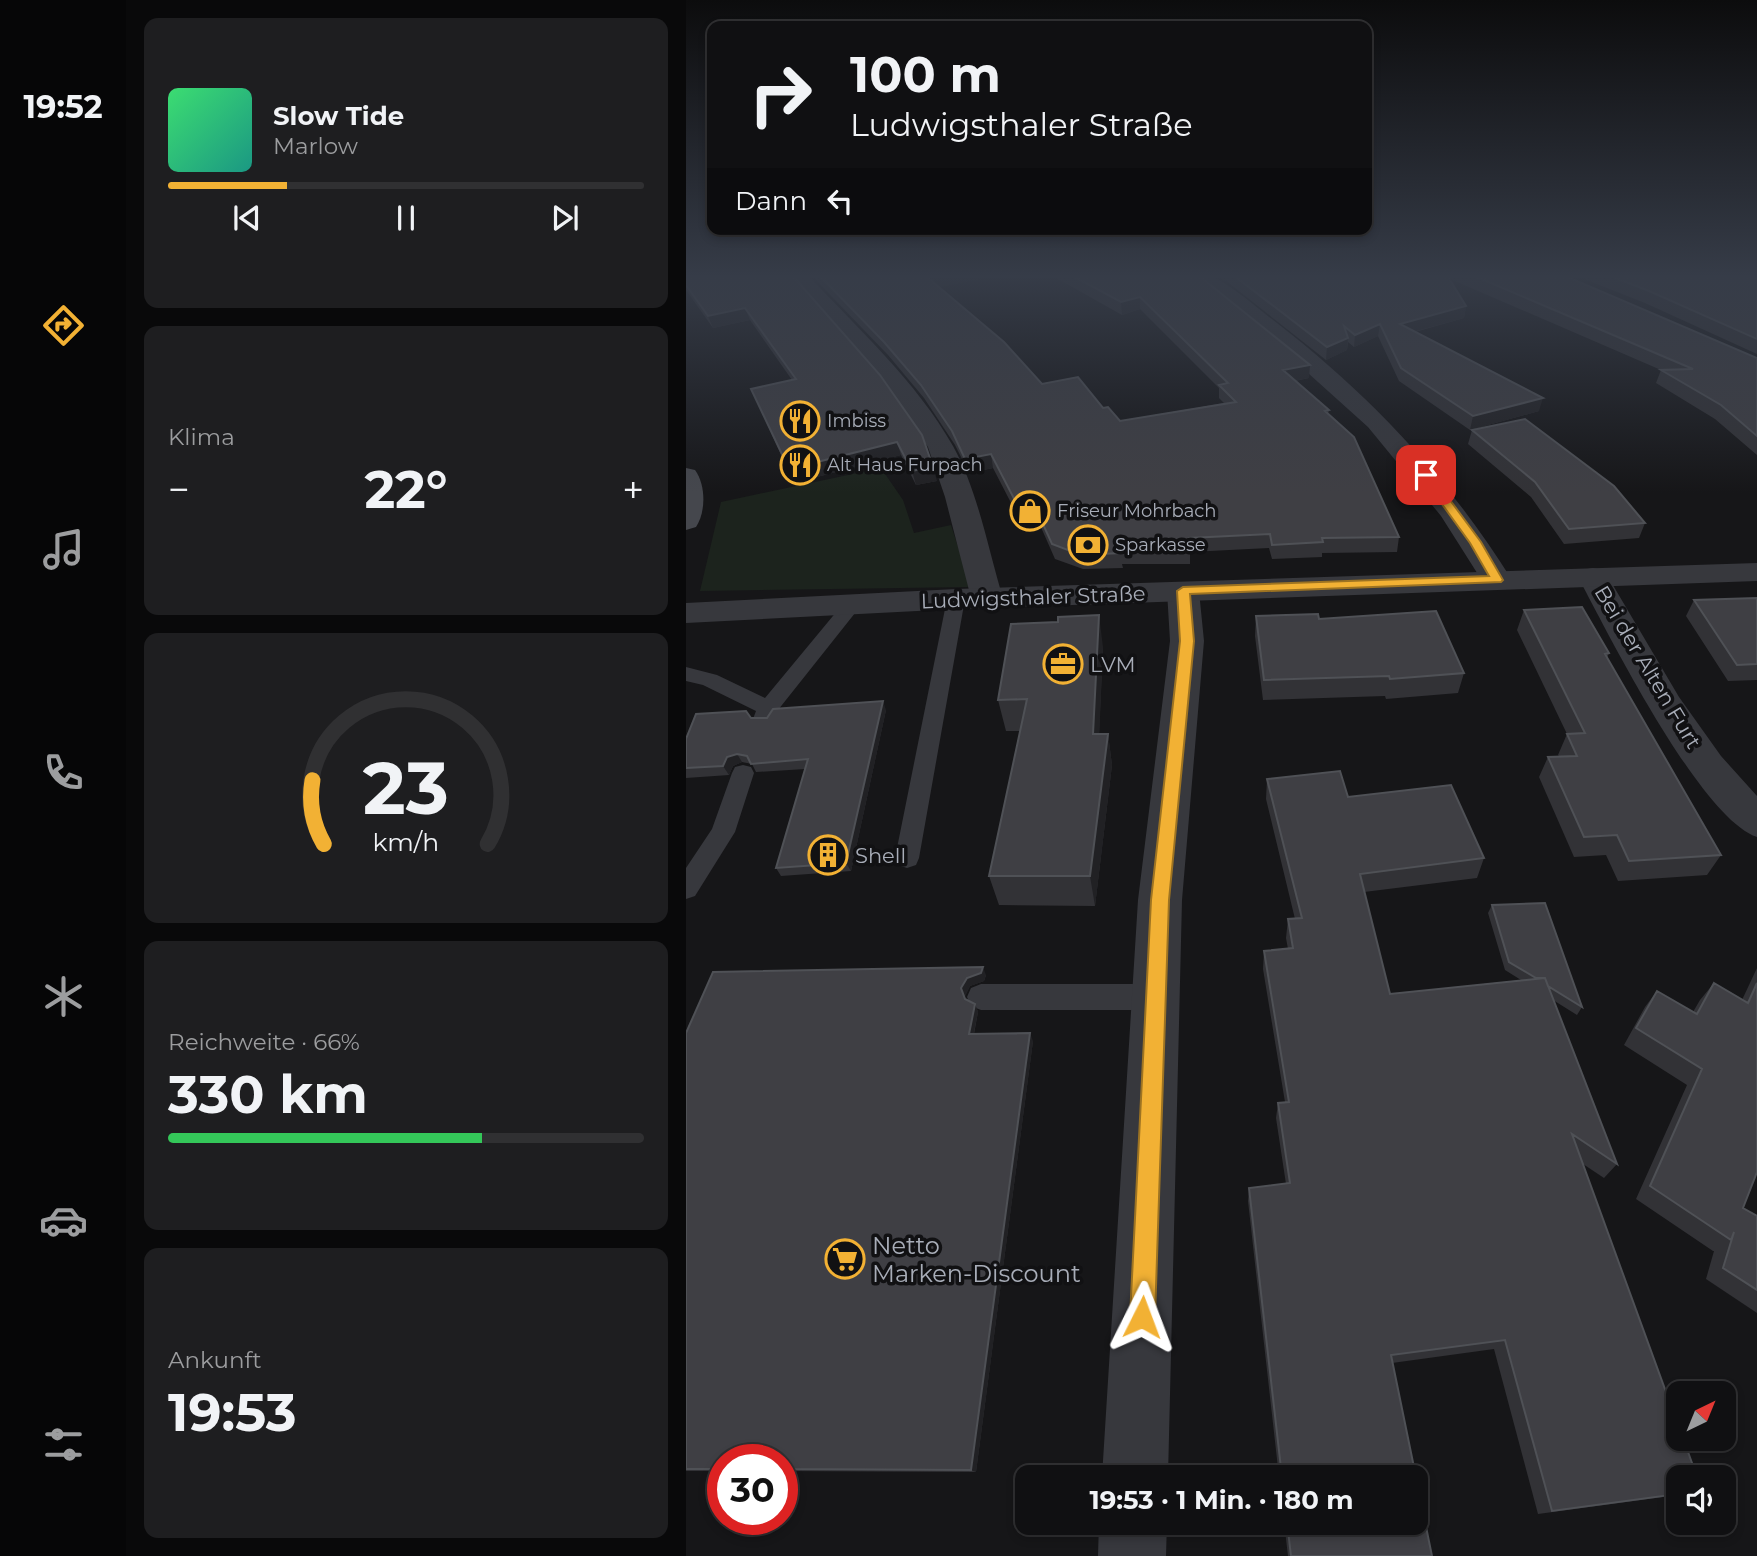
<!DOCTYPE html>
<html lang="de">
<meta charset="utf-8">
<style>
:root{--surface:#101012;--page:#1e1e20;--text:#f1f3f6;--muted:#9c9d9f;--line:#303032;--accent:#f2b134}
body{margin:0;font-family:Montserrat,sans-serif;background:var(--page);color:var(--text);height:100vh;display:flex;flex-direction:column;font-size:26px;white-space:nowrap}
*{box-sizing:border-box;margin:0}
p{font-size:23px;color:var(--muted)}
.icon{flex:none;width:38px;height:38px;fill:none;stroke:currentColor;stroke-width:2;stroke-linecap:round;stroke-linejoin:round}
.map{position:relative;flex:1;overflow:hidden}
.side{display:flex;flex-direction:column;gap:18px;padding:18px;background:#09090a;width:560px}
.side>*{flex:none}
.top-card{position:absolute;left:21px;top:21px;width:665px;height:214px;border-radius:14px;box-shadow:0 4px 10px #0003,0 0 0 2px var(--line);background:#101012;color:var(--text);overflow:hidden}
.needle{width:46px;rotate:43deg}
.tools{position:absolute;left:980px;top:1381px;display:grid;gap:14px}
.tools a{display:grid;place-items:center;width:70px;height:70px;border-radius:14px;background:var(--surface);box-shadow:0 4px 10px #0003,0 0 0 2px var(--line);font-size:35px}
.speed{position:absolute;left:21px;top:1444px;display:flex;gap:14px;font-size:35px;font-weight:700;text-align:center}
.speed>*{display:grid;place-content:center;width:91px;height:91px;border-radius:50%;background:var(--surface);box-shadow:0 4px 10px #0003,0 0 0 2px var(--line);line-height:1}
.speed .limit{border:10px solid #d22;background:#fff;color:#111}
.pin{position:absolute;display:grid;place-items:center;width:60px;height:60px;color:#fff;margin:-30px;border-radius:14px;box-shadow:0 4px 10px #0006}
.me{position:absolute;width:77px;margin:-38px;rotate:3deg;stroke-linejoin:round;filter:drop-shadow(0 0 5px #0008)}
.turn{display:flex;align-items:center;gap:24px;height:147px;padding:0 28px;font-size:32px}
.turn .icon{width:91px;height:91px;stroke-width:2.5}
.turn b{display:block;font-size:49px;line-height:60px}
.then{display:flex;align-items:center;height:66px;padding:0 28px;background:#0003;gap:14px;font-size:26px}
.big{font-size:52px;font-weight:700;line-height:1.1}
.side .tile{flex:1;display:flex;flex-direction:column;justify-content:center;gap:10px;min-width:0;padding:0 24px;border-radius:14px;background:var(--page)}
.side .dial{align-items:center;gap:0}
.dial svg{height:182px;overflow:visible;fill:none;stroke:var(--line);stroke-width:7;stroke-linecap:round;text-anchor:middle}
.dial text{fill:var(--text);stroke:none}
.song{display:flex;align-items:center;gap:21px}
.cover{width:84px;height:84px;border-radius:10px;background:linear-gradient(135deg,hsl(140 70% 55%),hsl(170 70% 35%))}
.played{height:7px;border-radius:4px;background:linear-gradient(90deg,var(--accent) 25%,var(--line) 25%)}
.keys{display:flex;justify-content:space-around;direction:ltr}
.heat{display:flex;justify-content:space-between;align-items:center;font-size:38px;direction:ltr}
.charge{height:10px;border-radius:5px;background:linear-gradient(90deg,#34c759 66%,var(--line) 0)}
.trip{position:absolute;left:329px;top:1465px;width:413px;height:70px;border-radius:14px;background:var(--surface);box-shadow:0 4px 10px #0003,0 0 0 2px var(--line);font-weight:700;line-height:70px;text-align:center}
main{display:flex;flex:1;min-height:0}
.tabs{display:flex;flex-direction:column;width:126px;justify-content:space-around;align-items:center;background:#060607;color:var(--muted)}
.tabs .icon{width:49px;height:49px}
.tabs .on{color:var(--accent)}
.tabs b{font-size:32px;color:var(--text)}
.map>svg:first-child{display:block}
</style>
<main>
<nav class="tabs">
<b>19:52</b>
<svg class="icon on" aria-label="directions" viewBox="0 0 24 24"><path d="M12 3l9 9-9 9-9-9zM9 14v-3h6M13 9l2 2-2 2"/></svg>
<svg class="icon" aria-label="music" viewBox="0 0 24 24"><path d="M9 18V5l10-2v13"/><circle cx="6" cy="18" r="3"/><circle cx="16" cy="16" r="3"/></svg>
<svg class="icon" aria-label="phone" viewBox="0 0 24 24"><path d="M5 4h4l2 5-3 2q2 4 5 5l2-3 5 2v4C11 20 4 13 5 4z"/></svg>
<svg class="icon" aria-label="climate" viewBox="0 0 24 24"><path d="M12 3v18M4 7l16 10M4 17L20 7"/></svg>
<svg class="icon" aria-label="car" viewBox="0 0 24 24"><path d="M5 17H2v-5l4-1 3-4h7l3 4 3 1v5h-3M9 17h6M6 11h13"/><circle cx="7" cy="17" r="2"/><circle cx="17" cy="17" r="2"/></svg>
<svg class="icon" aria-label="filters" viewBox="0 0 24 24"><path d="M4 7h16M4 17h16"/><circle cx="9" cy="7" r="2"/><circle cx="15" cy="17" r="2"/></svg>
</nav>
<section class="side">
<div class="tile">
<div class="song"><i class="cover"></i><div><b>Slow Tide</b><p>Marlow</p></div></div>
<div class="played"></div>
<div class="keys"><svg class="icon" aria-label="previous" viewBox="0 0 24 24"><path d="M18 5L8 12l10 7zM5 5v14"/></svg><svg class="icon" aria-label="pause" viewBox="0 0 24 24"><path d="M8 5v14M16 5v14"/></svg><svg class="icon" aria-label="next" viewBox="0 0 24 24"><path d="M6 5l10 7-10 7zM19 5v14"/></svg></div>
</div>
<div class="tile"><p>Klima</p>
<div class="heat"><a>−</a><b class="big">22°</b><a>+</a></div>
</div>
<div class="tile dial"><svg viewBox="0 0 100 80">
<path d="M14 69A42 42 0 1 1 86 69"/>
<path d="M14 69A42 42 0 0 1 9 41" stroke="#f2b134"/>
<text x="50" y="56" font-size="32" font-weight="700">23</text>
<text x="50" y="72" font-size="11">km/h</text>
</svg></div>
<div class="tile"><p>Reichweite · 66%</p><b class="big">330 km</b><div class="charge"></div></div>
<div class="tile"><p>Ankunft</p><b class="big">19:53</b></div>
</section>
<div class="map">
<svg width="1071" height="1556" viewBox="0 0 1071 1556">
<rect width="100%" height="100%" fill="#161618"/>
<path fill="#1c231d" d="M 195,468 L 217,500 L 228,533 L 265,525 L 285,587 L 14,591 L 35,502 Z"/>
<g fill="none" stroke-linecap="round" stroke-linejoin="round">
<path fill="#37383d" fill-rule="evenodd" d="M 270,593 L 279,599 L 233,858 L 230,865 L 221,868 L 212,865 L 209,858 L 261,599 Z
M 168,597 L 177,603 L 92,710 L 86,724 L 70,724 L 67,719 L 70,711 L 17,685 L 0,681 L 0,667 L 31,675 L 79,698 L 161,599 Z
M 57,765 L 65,767 L 68,773 L 49,832 L 9,896 L 0,899 L 0,868 L 26,829 L 46,773 L 49,767 Z
M 295,984 L 472,984 L 482,988 L 486,997 L 482,1006 L 472,1010 L 295,1010 L 285,1006 L 281,997 L 285,988 Z"/>
<path fill="#37383d" fill-rule="evenodd" d="M 102,275 L 122,275 C 172,329 231,382 267,446 C 292,491 302,549 317,598 L 312,605 L 301,608 L 290,605 L 285,598 L 259,497 L 242,447 L 200,386 Z
M 500,275 C 507,275 515,274 521,275 C 539,279 575,311 591,323 C 685,396 763,479 826,580 L 822,587 L 811,589 L 800,587 L 755,516 L 682,427 L 592,346 Z
M 907,568 L 918,570 L 993,697 L 1035,756 L 1071,796 L 1071,837 C 1014,818 922,633 892,577 L 896,570 Z
M 497,582 L 508,584 L 513,591 L 518,641 L 496,900 L 482,1477 L 416,1477 L 452,900 L 484,641 L 481,591 L 486,584 Z
M 413,1522 L 481,1522 L 480,1556 L 412,1556 Z"/>
<path fill="#37383d" fill-rule="evenodd" d="M 1071,563 L 1071,581 L 270,609 L 0,623 L 0,603 L 270,589 Z"/>
<path fill="#45474d" fill-rule="evenodd" d="M 0,468 L 9,470 C 20,485 20,512 10,527 L 0,530 Z"/>
</g>
<path fill="#323236" d="M 0,275 L 106,275 L 251,481 L 230,485 L 215,455 L 108,483 L 65,389 L 106,380 L 64,320 L 27,328 L 0,290 Z
M 125,275 L 292,275 L 293,279 L 253,287 L 356,384 L 417,408 L 434,421 L 538,403 L 533,398 L 533,388 L 454,309 L 436,315 L 365,275 L 512,275 L 623,378 L 609,381 L 643,410 L 642,414 L 713,537 L 711,552 L 636,553 L 636,557 L 586,559 L 583,548 L 504,552 L 504,564 L 436,564 L 437,568 L 397,569 L 369,559 L 354,525 L 338,528 L 307,468 L 283,473 L 269,445 L 238,398 L 202,355 Z
M 528,275 L 877,275 L 1071,358 L 1071,455 L 1029,419 L 970,383 L 975,370 L 762,278 L 780,306 L 778,318 L 729,332 L 853,411 L 784,430 L 713,381 L 692,336 L 668,347 L 662,342 L 661,350 L 640,360 L 539,280 Z
M 888,275 L 1071,275 L 1071,354 L 959,303 Z
M 786,430 L 959,523 L 953,538 L 878,544 L 845,497 L 782,444 Z
M 1071,598 L 1071,680 L 1042,681 L 1000,616 L 1008,600 Z
M 838,610 L 923,653 L 921,658 L 1035,855 L 1021,875 L 932,881 L 920,855 L 888,857 L 853,777 L 862,757 L 873,756 L 872,755 L 881,734 L 831,630 Z
M 570,616 L 633,619 L 778,673 L 772,693 L 700,699 L 699,696 L 577,700 L 569,636 Z
M 417,647 L 413,734 L 422,734 L 426,765 L 409,906 L 313,905 L 303,876 L 334,731 L 320,731 L 312,700 Z
M 200,710 L 165,871 L 95,876 L 90,868 L 119,769 L 70,772 L 66,764 L 56,762 L 47,766 L 43,775 L 0,778 L 0,739 L 65,718 L 81,718 Z
M 581,779 L 662,797 L 798,858 L 791,878 L 678,892 L 704,994 L 835,980 L 819,970 L 802,913 L 806,905 L 896,1007 L 891,1015 L 867,1000 L 931,1164 L 918,1178 L 897,1164 L 992,1477 L 992,1495 L 852,1514 L 808,1349 L 706,1363 L 730,1477 L 593,1477 L 562,1201 L 563,1188 L 600,1184 L 590,1118 L 592,1103 L 599,1102 L 577,969 L 578,951 L 602,949 L 600,938 L 602,919 L 609,919 L 580,799 Z
M 1071,968 L 1071,1172 L 1057,1208 L 1071,1216 L 1071,1313 L 1020,1279 L 1028,1251 L 1027,1251 L 950,1199 L 1001,1085 L 938,1045 L 959,1007 L 971,991 L 1007,1012 L 1014,1000 L 1028,983 L 1056,1000 Z
M 300,975 L 298,981 L 284,986 L 279,996 L 280,1000 L 289,1004 L 292,1012 L 288,1034 L 347,1041 L 290,1472 L 96,1471 L 96,1460 L 37,1460 L 37,1471 L 0,1471 L 0,1033 Z
M 598,1522 L 730,1522 L 746,1556 L 602,1556 Z"/>
<path fill="#212124" d="M 249,275 L 292,275 L 293,279 L 244,289 L 241,277 Z
M 454,297 L 454,309 L 436,315 L 435,302 Z
M 780,306 L 778,318 L 712,336 L 714,324 Z
M 59,308 L 64,320 L 27,328 L 22,316 Z
M 694,324 L 692,336 L 668,347 L 669,335 Z
M 662,338 L 661,350 L 640,360 L 641,347 Z
M 624,365 L 623,378 L 596,383 L 597,370 Z
M 857,398 L 853,411 L 784,430 L 787,416 Z
M 211,442 L 215,455 L 108,483 L 103,469 Z
M 305,454 L 307,468 L 283,473 L 279,459 Z
M 247,467 L 251,481 L 230,485 L 226,471 Z
M 351,511 L 354,525 L 338,528 L 336,514 Z
M 413,615 L 417,647 L 412,765 L 407,734 Z
M 197,701 L 200,710 L 165,871 L 160,863 Z
M 422,734 L 426,765 L 409,906 L 404,876 Z
M 51,754 L 56,762 L 47,766 L 43,775 L 37,766 L 41,757 Z
M 297,967 L 300,975 L 298,981 L 284,986 L 279,996 L 283,1007 L 275,988 L 281,978 Z
M 289,1004 L 292,1012 L 286,1042 L 283,1034 Z
M 344,1033 L 347,1041 L 290,1472 L 285,1470 Z"/>
<path fill="#3f3f44" stroke="#4f5156" stroke-width="2" d="M 0,275 L 106,275 L 194,375 L 236,435 L 247,467 L 226,471 L 211,442 L 103,469 L 65,389 L 110,379 L 59,308 L 22,316 L 0,285 Z
M 133,275 L 249,275 L 241,277 L 318,342 L 356,384 L 392,377 L 417,408 L 422,407 L 434,421 L 550,402 L 533,385 L 542,383 L 454,297 L 435,302 L 385,275 L 512,275 L 624,365 L 597,370 L 643,410 L 639,411 L 668,437 L 713,537 L 636,538 L 637,542 L 586,545 L 584,534 L 503,538 L 504,549 L 435,550 L 435,553 L 395,555 L 366,544 L 351,511 L 336,514 L 305,454 L 279,459 L 266,431 L 235,385 L 198,342 Z
M 547,275 L 761,275 L 780,306 L 714,324 L 857,398 L 787,416 L 715,368 L 694,324 L 669,335 L 658,326 L 662,338 L 641,347 Z
M 786,275 L 877,275 L 1071,358 L 1071,436 L 1035,405 L 975,370 L 1007,369 Z
M 922,275 L 1071,275 L 1071,339 L 963,291 Z
M 839,419 L 928,486 L 959,523 L 883,529 L 849,482 L 786,430 Z
M 1071,598 L 1071,664 L 1051,665 L 1008,600 Z
M 896,607 L 923,653 L 919,654 L 1035,855 L 943,861 L 931,835 L 898,837 L 862,757 L 891,756 L 881,734 L 899,733 L 838,610 Z
M 750,611 L 778,673 L 704,679 L 703,676 L 578,680 L 570,616 L 632,614 L 633,619 Z
M 413,615 L 407,734 L 422,734 L 404,876 L 303,876 L 341,699 L 312,700 L 325,624 L 372,622 L 372,617 Z
M 197,701 L 160,863 L 90,868 L 122,759 L 65,764 L 61,756 L 51,754 L 41,757 L 37,766 L 0,768 L 0,739 L 10,714 L 60,711 L 65,718 L 81,718 L 87,709 Z
M 654,771 L 662,797 L 765,785 L 798,858 L 674,874 L 704,994 L 859,978 L 931,1164 L 886,1134 L 992,1425 L 992,1438 L 997,1438 L 1011,1477 L 992,1477 L 992,1494 L 866,1511 L 819,1340 L 705,1355 L 730,1477 L 596,1477 L 563,1188 L 604,1183 L 592,1103 L 603,1102 L 578,951 L 607,948 L 602,919 L 616,918 L 581,779 Z
M 859,903 L 896,1007 L 862,986 L 859,978 L 850,978 L 823,962 L 806,905 Z
M 297,967 L 295,973 L 281,978 L 275,988 L 279,999 L 289,1004 L 283,1034 L 344,1033 L 285,1470 L 96,1469 L 96,1460 L 37,1460 L 37,1469 L 0,1469 L 0,1033 L 27,972 Z
M 1028,983 L 1062,1003 L 1071,983 L 1071,1172 L 1057,1208 L 1071,1216 L 1071,1290 L 1037,1268 L 1048,1232 L 1045,1240 L 964,1186 L 1016,1069 L 950,1028 L 971,991 L 1011,1014 Z
M 730,1478 L 746,1556 L 605,1556 L 601,1522 L 730,1522 Z"/>
<linearGradient id="sky" x2="0" y2="1"><stop stop-color="#0c0c0d"/><stop offset="0.56" stop-color="#363c48"/><stop offset="1" stop-color="#363c48" stop-opacity="0"/></linearGradient>
<rect width="1071" height="493" fill="url(#sky)"/>
<path fill="#f2b134" stroke="#9d7322" stroke-width="2" d="M 740,472 L 744,473 L 795,542 L 817,580 L 815,582 L 504,594 L 508,641 L 483,900 L 469,1317 L 465,1326 L 456,1329 L 448,1326 L 444,1317 L 465,900 L 494,641 L 491,591 L 497,587 L 803,576 L 784,543 L 735,475 Z"/>
<defs>
<g id="restaurant-ring" transform="scale(2.0125)"><circle r="9.5" fill="#111113" stroke="#f2b134" stroke-width="1.5"/><path d="M-5-6h1v4h1v-4h1v4h1v-4h1v5L-1.5 .5V6h-2V.5L-5-1ZM5-6V6H3V1.5H1.5Q1.5-4 5-6Z" fill="#f2b134"/></g>
<g id="shop-ring" transform="scale(2.0125)"><circle r="9.5" fill="#111113" stroke="#f2b134" stroke-width="1.5"/><path d="M-5-2.5h2.3a2.7 3.5 0 0 1 5.4 0H5L5.5 6h-11ZM-1.5-2.5h3a1.5 2.3 0 0 0-3 0Z" fill="#f2b134"/></g>
<g id="bank-ring" transform="scale(2.0125)"><circle r="9.5" fill="#111113" stroke="#f2b134" stroke-width="1.5"/><path d="M-6-4H6V4H-6ZM0-2.3a2.3 2.3 0 1 0 0 4.6a2.3 2.3 0 1 0 0-4.6Z" fill="#f2b134"/></g>
<g id="office-ring" transform="scale(2.0125)"><circle r="9.5" fill="#111113" stroke="#f2b134" stroke-width="1.5"/><path d="M-6-3h4V-5.5h4V-3h4V5H-6ZM-1-4.5V-3h2v-1.5ZM-6 0V1H6V0Z" fill="#f2b134"/></g>
<g id="building-ring" transform="scale(2.0125)"><circle r="9.5" fill="#111113" stroke="#f2b134" stroke-width="1.5"/><path d="M-4-6H4V6H1V3H-1V6H-4ZM-2.5-4.3h1.7v1.8h-1.7ZM.8-4.3h1.7v1.8H.8ZM-2.5-1h1.7V.8h-1.7ZM.8-1h1.7V.8H.8Z" fill="#f2b134"/></g>
<g id="supermarket-ring" transform="scale(2.0125)"><circle r="9.5" fill="#111113" stroke="#f2b134" stroke-width="1.5"/><path d="M-6-5.5h2.5l.6 2H6L4.5 2H-2.5L-4.4-4H-6ZM-1.5 3.2a1.3 1.3 0 1 0 .1 0ZM3 3.2a1.3 1.3 0 1 0 .1 0Z" fill="#f2b134"/></g>
</defs>
<g fill-rule="evenodd">
<use href="#restaurant-ring" x="114" y="421"/>
<use href="#restaurant-ring" x="114" y="465"/>
<use href="#shop-ring" x="344" y="511"/>
<use href="#bank-ring" x="402" y="545"/>
<use href="#office-ring" x="377" y="664"/>
<use href="#building-ring" x="142" y="855"/>
<use href="#supermarket-ring" x="159" y="1259"/>
</g>
<g text-anchor="middle" dominant-baseline="central" stroke-width="7" stroke-linejoin="round" paint-order="stroke">
<g font-size="18" fill="#a8adb8" stroke="#111113" text-anchor="start">
<text x="141" y="421">Imbiss</text>
<text x="141" y="465">Alt Haus Furpach</text>
<text x="371" y="511">Friseur Mohrbach</text>
<text x="429" y="545">Sparkasse</text>
</g>
<g font-size="21" fill="#a8adb8" stroke="#111113">
<text transform="translate(347 597) rotate(-2)">Ludwigsthaler Straße</text>
<text transform="translate(962 667) rotate(59)">Bei der Alten Furt</text>
</g>
<g font-size="21" fill="#a8adb8" stroke="#111113" text-anchor="start">
<text x="404" y="664">LVM</text>
<text x="169" y="855">Shell</text>
</g>
<g font-size="24" fill="#a8adb8" stroke="#111113" text-anchor="start">
<text x="186" y="1245">Netto<tspan x="186" dy="28">Marken-Discount</tspan></text>
</g>
</g>
</svg>
<div class="tools">
<a><svg class="needle" viewBox="-14 -14 28 28"><path d="M0-13l5 13h-10z" fill="#e53935"/><path d="M0 13l5-13h-10z" fill="#9c9d9f"/></svg></a>
<a><svg class="icon" aria-label="sound" viewBox="0 0 24 24"><path d="M4 9h4l5-4v14l-5-4H4zM17 9q2 3 0 6"/></svg></a>
</div>
<div class="speed"><div class="limit">30</div></div>
<div class="pin" style="left:740px;top:475px;background:#d93025"><svg class="icon" aria-label="arrive" viewBox="0 0 24 24"><path d="M6 21V4h12l-3 4 3 4H6"/></svg></div>
<svg class="me" style="left:456px;top:1317px" viewBox="-20 -20 40 40"><path d="M0-17L14 15 0 8-14 15z" fill="#f2b134" stroke="#fff" stroke-width="4"/></svg>
<div class="trip">19:53 · 1 Min. · 180 m</div>
<div class="top-card">
<div class="turn"><svg class="icon" aria-label="right" viewBox="0 0 24 24"><path d="M7 20v-9h11M14 6l5 5-5 5"/></svg><div><b>100 m</b>Ludwigsthaler Straße</div></div>
<div class="then">Dann<svg class="icon" aria-label="left" viewBox="0 0 24 24"><path d="M17 20v-9H6M10 6l-5 5 5 5"/></svg></div>
</div>
</div>
</main>
